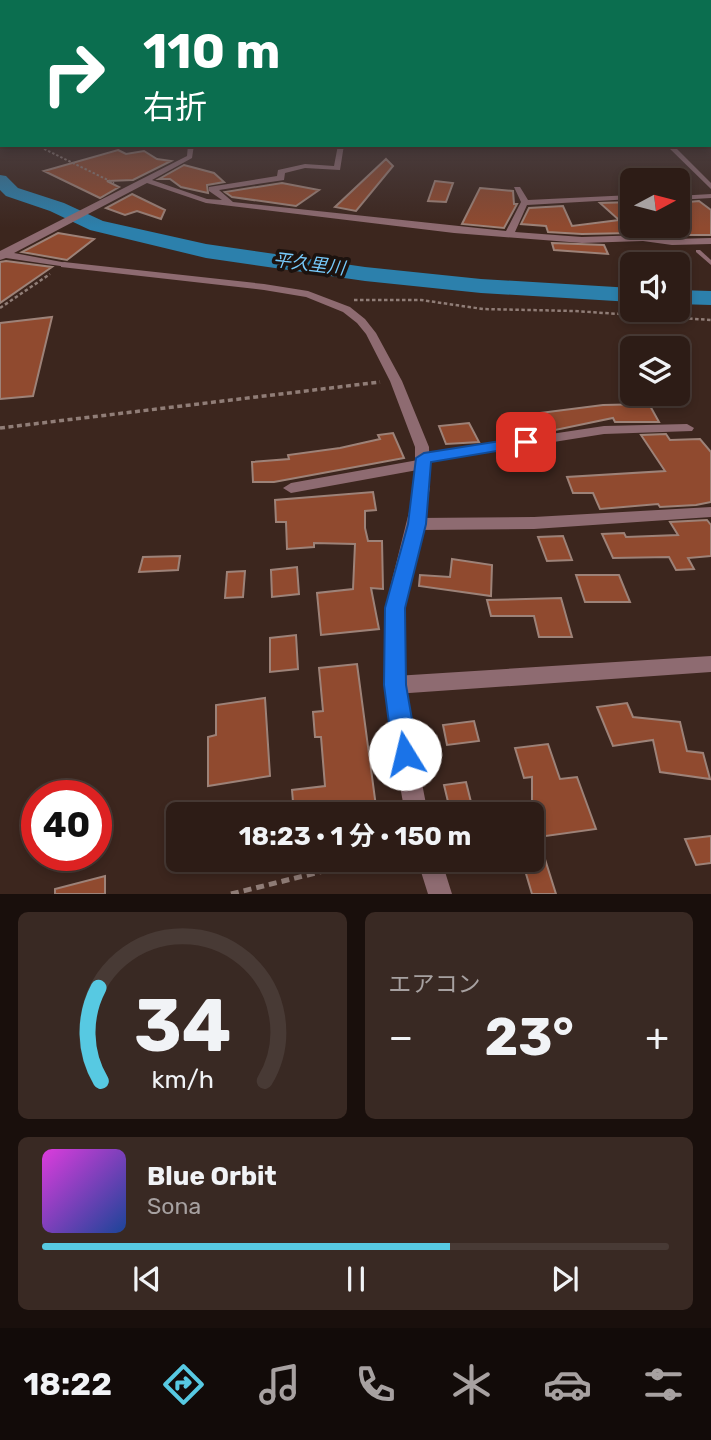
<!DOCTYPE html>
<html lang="ja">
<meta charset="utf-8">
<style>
:root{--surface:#2d1c16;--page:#392923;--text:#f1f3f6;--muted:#a7a1a1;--line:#483a35;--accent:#57c9e2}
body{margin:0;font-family:Rubik,"Noto Sans JP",sans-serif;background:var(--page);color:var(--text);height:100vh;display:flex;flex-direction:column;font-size:26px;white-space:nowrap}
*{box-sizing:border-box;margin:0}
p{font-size:23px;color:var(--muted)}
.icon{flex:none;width:38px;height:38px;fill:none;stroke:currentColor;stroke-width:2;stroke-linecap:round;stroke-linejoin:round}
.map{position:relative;height:894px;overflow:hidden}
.details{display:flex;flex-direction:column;gap:18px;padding:18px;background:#190f0c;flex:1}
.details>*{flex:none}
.hud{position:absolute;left:0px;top:0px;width:712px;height:147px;box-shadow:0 4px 10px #0003,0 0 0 2px var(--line);background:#0b6e4f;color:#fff;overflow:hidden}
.needle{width:46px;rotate:83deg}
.tools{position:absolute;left:620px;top:168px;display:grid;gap:14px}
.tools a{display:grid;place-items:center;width:70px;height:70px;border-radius:10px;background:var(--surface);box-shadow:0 4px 10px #0003,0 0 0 2px var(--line);font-size:35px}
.speed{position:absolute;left:21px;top:780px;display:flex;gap:14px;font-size:35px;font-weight:700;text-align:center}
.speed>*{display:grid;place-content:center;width:91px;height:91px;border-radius:50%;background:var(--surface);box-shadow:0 4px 10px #0003,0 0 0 2px var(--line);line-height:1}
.speed .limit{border:10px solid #d22;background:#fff;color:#111}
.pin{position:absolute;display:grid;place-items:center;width:60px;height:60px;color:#fff;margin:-30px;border-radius:14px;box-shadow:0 4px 10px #0006}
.me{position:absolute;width:77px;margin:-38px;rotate:351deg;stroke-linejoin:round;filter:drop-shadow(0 0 5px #0008)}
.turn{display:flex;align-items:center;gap:24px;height:147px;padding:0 28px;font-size:32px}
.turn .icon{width:91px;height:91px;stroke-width:2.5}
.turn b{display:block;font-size:49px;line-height:60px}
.big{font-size:52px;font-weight:700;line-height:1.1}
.details .card{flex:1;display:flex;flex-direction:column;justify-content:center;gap:10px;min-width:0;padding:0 24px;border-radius:10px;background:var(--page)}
.details .dial{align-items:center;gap:0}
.dial svg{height:182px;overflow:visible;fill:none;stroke:var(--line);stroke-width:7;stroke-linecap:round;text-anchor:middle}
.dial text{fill:var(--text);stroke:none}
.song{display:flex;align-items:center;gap:21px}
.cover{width:84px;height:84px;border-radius:10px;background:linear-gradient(135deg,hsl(300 70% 55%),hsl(220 70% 35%))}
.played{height:7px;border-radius:4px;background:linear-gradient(90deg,var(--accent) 65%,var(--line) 65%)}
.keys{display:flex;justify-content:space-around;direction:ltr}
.heat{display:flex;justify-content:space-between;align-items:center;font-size:38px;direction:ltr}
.details .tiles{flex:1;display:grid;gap:18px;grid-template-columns:1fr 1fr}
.card:last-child{grid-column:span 2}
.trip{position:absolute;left:166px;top:802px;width:378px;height:70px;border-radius:10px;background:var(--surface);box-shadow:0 4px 10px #0003,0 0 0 2px var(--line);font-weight:700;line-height:70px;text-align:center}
.menu{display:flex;height:112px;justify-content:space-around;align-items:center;background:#120b09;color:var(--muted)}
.menu .icon{width:49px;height:49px}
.menu .current{color:var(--accent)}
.menu b{font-size:32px;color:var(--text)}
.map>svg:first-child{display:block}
</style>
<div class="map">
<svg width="711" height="894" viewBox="0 0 711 894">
<rect width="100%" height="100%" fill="#3c261e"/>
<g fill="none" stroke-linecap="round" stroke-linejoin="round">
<path fill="#2c80ac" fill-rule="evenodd" d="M 0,103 L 2,103 L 2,108 L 0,108 Z
M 0,175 L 6,176 L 18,188 L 64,203 L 103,221 L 206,244 L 365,267 L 481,279 L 632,288 L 632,302 L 481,293 L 365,281 L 206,258 L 90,230 L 50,211 L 6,196 L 0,190 Z
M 677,290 L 711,291 L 711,305 L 677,304 Z"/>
</g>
<path fill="#904a2f" stroke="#9d8278" stroke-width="2" d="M 118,150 L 126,154 L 144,151 L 157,159 L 171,161 L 133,180 L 107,181 L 119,187 L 100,198 L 44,171 Z
M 386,159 L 393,166 L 356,211 L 335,207 Z
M 184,165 L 214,173 L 224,182 L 207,185 L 208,193 L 181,187 L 170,179 L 159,179 Z
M 435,181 L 453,183 L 446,202 L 428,201 Z
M 282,183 L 319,190 L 296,206 L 232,197 L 225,192 Z
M 480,188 L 513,191 L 514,204 L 517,204 L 504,228 L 462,224 Z
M 132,194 L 165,210 L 161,219 L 137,211 L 125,215 L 106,208 Z
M 699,201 L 711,210 L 711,235 L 677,235 L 677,203 Z
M 632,202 L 632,233 L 582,234 L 548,232 L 546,226 L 521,224 L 529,208 L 563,206 L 572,226 L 619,220 L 600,203 Z
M 58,233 L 94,239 L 67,260 L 22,252 Z
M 552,243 L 604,245 L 608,254 L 554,250 Z
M 6,261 L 52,267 L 0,303 L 0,262 Z
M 52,317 L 33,396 L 0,399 L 0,323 Z
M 649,404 L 659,422 L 615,422 L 613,418 L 541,433 L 539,430 L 533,431 L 524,415 L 603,405 Z
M 469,423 L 479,442 L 446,444 L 439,426 Z
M 393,433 L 404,458 L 274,482 L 253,482 L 252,462 L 289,459 L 288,455 L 340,448 L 380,439 L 378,435 Z
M 666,434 L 670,440 L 700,439 L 711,452 L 711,502 L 696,505 L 660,507 L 658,504 L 600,509 L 593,493 L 573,493 L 567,477 L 665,471 L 641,435 Z
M 373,492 L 376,510 L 365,511 L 365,528 L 368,541 L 382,541 L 383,589 L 371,588 L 379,629 L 321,635 L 317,593 L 353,589 L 355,544 L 314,543 L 314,547 L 287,549 L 286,522 L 276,522 L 275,500 Z
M 707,520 L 711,525 L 711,556 L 688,558 L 694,569 L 676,570 L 669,557 L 613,558 L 602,534 L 624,533 L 626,537 L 678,535 L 670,522 Z
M 563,536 L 572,560 L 547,561 L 538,537 Z
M 180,556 L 178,570 L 139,572 L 143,557 Z
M 452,559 L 492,565 L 491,596 L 419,586 L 420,575 L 450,577 Z
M 297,567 L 299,594 L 272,597 L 271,570 Z
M 245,571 L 243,597 L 225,598 L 227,572 Z
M 576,575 L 619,575 L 630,602 L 585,602 Z
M 561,598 L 572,637 L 539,637 L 534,616 L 491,616 L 487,600 Z
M 296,635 L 298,669 L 270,672 L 270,638 Z
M 357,664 L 377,814 L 294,814 L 292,790 L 325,786 L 321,737 L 315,737 L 313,712 L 323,711 L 319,668 Z
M 265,698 L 270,776 L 208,786 L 208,737 L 216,735 L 216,705 Z
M 627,703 L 633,717 L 680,722 L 687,751 L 703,753 L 710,779 L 660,772 L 653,740 L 613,746 L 597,707 Z
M 474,721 L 479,741 L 447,745 L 443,725 Z
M 548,744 L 560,779 L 577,777 L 596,829 L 538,837 L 556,894 L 532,894 L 522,860 L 532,859 L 532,777 L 524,778 L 515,748 Z
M 466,782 L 474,814 L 451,814 L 444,785 Z
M 711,836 L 711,863 L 696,865 L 685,839 Z
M 105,876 L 105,894 L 55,894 L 55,889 Z"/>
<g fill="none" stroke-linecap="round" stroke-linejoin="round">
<path stroke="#907d77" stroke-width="2" stroke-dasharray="2.5 2" stroke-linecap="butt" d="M 36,145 L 114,183"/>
<path stroke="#907d77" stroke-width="2.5" stroke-dasharray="3.5 2.5" stroke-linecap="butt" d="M 354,300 L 421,300 L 483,309 L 574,311 L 711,320
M 0,308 L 50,274"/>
<path stroke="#907d77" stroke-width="3.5" stroke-dasharray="5 3.5" stroke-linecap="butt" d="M 0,428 L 380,382"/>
<path stroke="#907d77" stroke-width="5" stroke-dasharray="8 5" stroke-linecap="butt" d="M 231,894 L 372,859"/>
<path fill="#8e6b71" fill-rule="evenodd" d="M 696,250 L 700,250 L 711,260 L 711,265 L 696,252 Z"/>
<path fill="#8e6b71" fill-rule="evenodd" d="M 188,145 L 194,145 L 192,158 L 152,180 L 207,199 L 222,200 L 209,191 L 209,187 L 277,176 L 278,170 L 305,164 L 334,166 L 338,145 L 344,145 L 340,170 L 305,168 L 285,173 L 284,180 L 219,190 L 233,202 L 506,231 L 521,202 L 514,187 L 520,187 L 528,200 L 632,195 L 632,199 L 527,205 L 515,232 L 582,237 L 643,235 L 672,239 L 711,238 L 711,244 L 672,245 L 643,241 L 582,243 L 454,233 L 206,203 L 147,183 L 14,253 L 67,263 L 67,267 L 6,258 L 0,260 L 0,251 L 187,156 Z
M 666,145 L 673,145 L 711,183 L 711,189 Z
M 711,194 L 711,198 L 677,200 L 677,196 Z
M 687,424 L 694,428 L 692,431 L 604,434 L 429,462 L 428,467 L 423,469 L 291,493 L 283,488 L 291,483 L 418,460 L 419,455 L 424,453 L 604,426 Z
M 711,507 L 711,517 L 534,529 L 417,530 L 411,528 L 409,524 L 411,520 L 417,518 L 534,517 Z
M 711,656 L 711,672 L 395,694 L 388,691 L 385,685 L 388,679 L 395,676 Z"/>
<path fill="#8e6b71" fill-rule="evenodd" d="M 64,262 L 264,284 L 308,291 L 350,307 L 365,319 L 376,333 L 402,381 L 429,447 L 430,488 L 407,588 L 403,634 L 408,712 L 428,814 L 405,814 L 387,712 L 384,634 L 390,588 L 415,488 L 415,447 L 390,381 L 366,334 L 357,323 L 343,312 L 306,297 L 264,290 L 61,267 L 61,263 Z
M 417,859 L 441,859 L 452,894 L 428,894 Z"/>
</g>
<linearGradient id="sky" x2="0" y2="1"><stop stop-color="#211510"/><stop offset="0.45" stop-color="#50474c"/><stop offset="1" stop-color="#50474c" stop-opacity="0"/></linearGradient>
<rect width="711" height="228" fill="url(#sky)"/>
<path fill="#1a73e8" stroke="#114b97" stroke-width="2" d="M 526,437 L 532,438 L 534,442 L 532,445 L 431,462 L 426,524 L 405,608 L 406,685 L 418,754 L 414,762 L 405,766 L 397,762 L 393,754 L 384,685 L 385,608 L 408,524 L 416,458 L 424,453 Z"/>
<g text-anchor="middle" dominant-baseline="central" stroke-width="7" stroke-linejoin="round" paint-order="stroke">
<g font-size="18" font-style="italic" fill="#77cafb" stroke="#1c120e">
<text transform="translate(309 264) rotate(7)">平久里川</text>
</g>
</g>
</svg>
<div class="tools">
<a><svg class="needle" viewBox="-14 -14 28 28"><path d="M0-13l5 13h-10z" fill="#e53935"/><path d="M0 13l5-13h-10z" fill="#a7a1a1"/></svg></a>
<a><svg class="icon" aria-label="sound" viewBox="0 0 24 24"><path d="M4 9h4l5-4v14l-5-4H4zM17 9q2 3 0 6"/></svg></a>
<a><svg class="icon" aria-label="layers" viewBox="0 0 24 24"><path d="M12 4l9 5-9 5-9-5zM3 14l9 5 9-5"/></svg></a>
</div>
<div class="speed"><div class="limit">40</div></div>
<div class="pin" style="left:526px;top:442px;background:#d93025"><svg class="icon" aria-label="arrive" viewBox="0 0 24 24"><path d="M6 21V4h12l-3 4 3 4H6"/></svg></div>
<svg class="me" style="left:405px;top:754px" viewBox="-20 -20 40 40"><circle r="19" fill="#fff"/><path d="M0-13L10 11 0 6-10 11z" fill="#1a73e8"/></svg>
<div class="trip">18:23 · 1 分 · 150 m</div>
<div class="hud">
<div class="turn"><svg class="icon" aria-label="right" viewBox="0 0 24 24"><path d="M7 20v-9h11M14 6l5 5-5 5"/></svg><div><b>110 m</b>右折</div></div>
</div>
</div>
<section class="details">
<div class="tiles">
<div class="card dial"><svg viewBox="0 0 100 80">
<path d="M14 69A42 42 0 1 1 86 69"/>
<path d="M14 69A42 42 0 0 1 13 28" stroke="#57c9e2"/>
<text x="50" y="56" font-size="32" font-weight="700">34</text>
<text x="50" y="72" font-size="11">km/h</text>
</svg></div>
<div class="card"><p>エアコン</p>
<div class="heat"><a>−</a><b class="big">23°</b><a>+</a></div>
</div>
<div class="card">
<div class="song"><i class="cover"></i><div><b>Blue Orbit</b><p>Sona</p></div></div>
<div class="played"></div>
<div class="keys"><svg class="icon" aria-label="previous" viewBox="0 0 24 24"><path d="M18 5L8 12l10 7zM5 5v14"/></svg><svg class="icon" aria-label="pause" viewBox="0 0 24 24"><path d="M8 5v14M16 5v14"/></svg><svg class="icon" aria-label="next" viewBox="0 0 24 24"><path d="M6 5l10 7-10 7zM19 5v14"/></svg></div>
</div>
</div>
</section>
<nav class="menu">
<b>18:22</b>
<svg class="icon current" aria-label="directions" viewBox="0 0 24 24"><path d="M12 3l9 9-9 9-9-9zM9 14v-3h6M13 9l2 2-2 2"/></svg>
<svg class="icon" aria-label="music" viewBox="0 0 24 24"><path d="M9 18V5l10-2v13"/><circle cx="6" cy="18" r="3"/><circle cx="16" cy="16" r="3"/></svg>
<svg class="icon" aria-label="phone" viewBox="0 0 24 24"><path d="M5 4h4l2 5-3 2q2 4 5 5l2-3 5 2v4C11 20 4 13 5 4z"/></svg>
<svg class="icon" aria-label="climate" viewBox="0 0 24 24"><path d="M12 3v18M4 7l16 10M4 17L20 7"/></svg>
<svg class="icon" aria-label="car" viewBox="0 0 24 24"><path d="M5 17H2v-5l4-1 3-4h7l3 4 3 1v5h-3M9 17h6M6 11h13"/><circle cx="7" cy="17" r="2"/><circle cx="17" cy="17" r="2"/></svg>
<svg class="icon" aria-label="filters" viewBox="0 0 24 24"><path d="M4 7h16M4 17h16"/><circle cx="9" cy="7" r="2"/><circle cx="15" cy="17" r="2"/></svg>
</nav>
